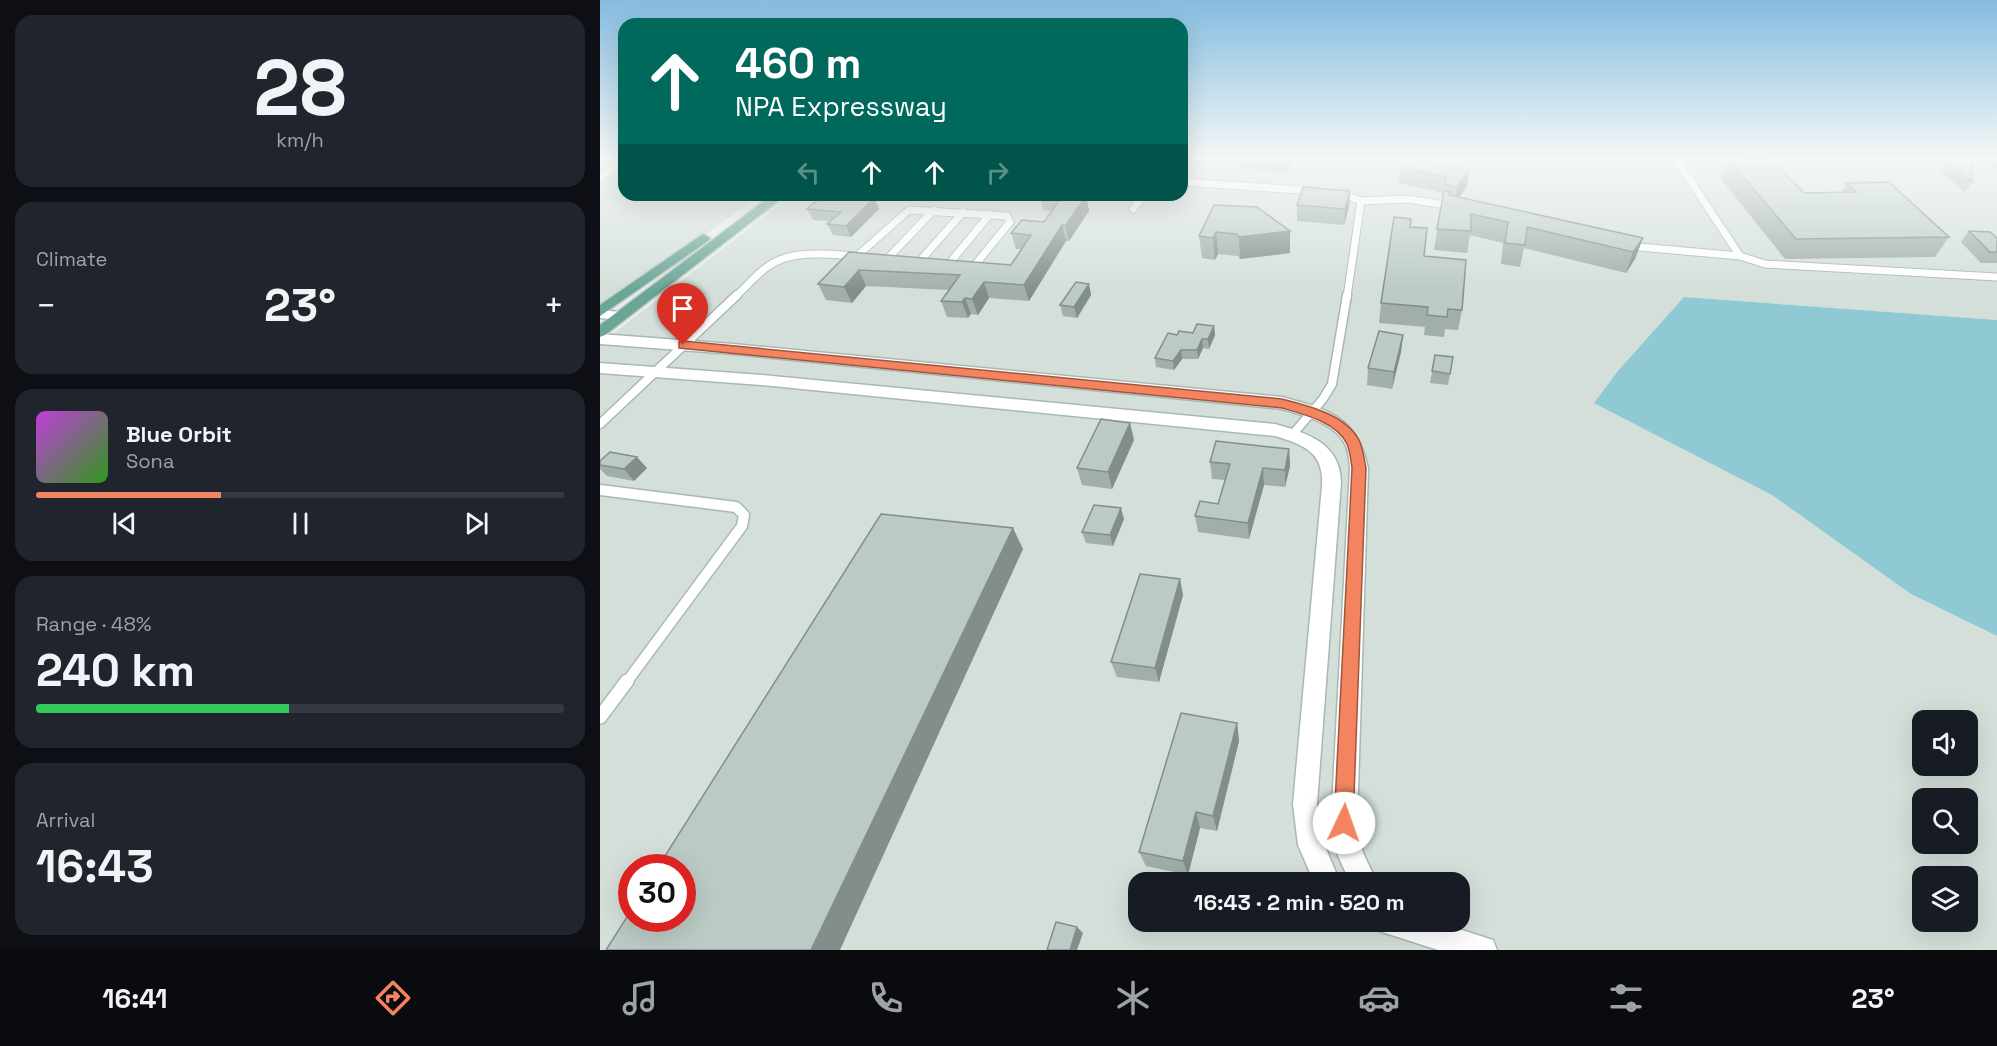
<!DOCTYPE html>
<meta charset="utf-8">
<style>
:root{--surface:#171b24;--page:#20242c;--text:#f1f3f6;--muted:#9ea1a6;--line:#363941;--accent:#f4845f}
body{margin:0;font-family:"Space Grotesk",sans-serif;background:var(--page);color:var(--text);height:100vh;display:flex;flex-direction:column;font-size:22px;white-space:nowrap}
*{box-sizing:border-box;margin:0}
p{font-size:20px;color:var(--muted)}
.icon{flex:none;width:33px;height:33px;fill:none;stroke:currentColor;stroke-width:2;stroke-linecap:round;stroke-linejoin:round}
.map{position:relative;flex:1;overflow:hidden}
.side{display:flex;flex-direction:column;gap:15px;padding:15px;background:#0d0f14;width:600px}
.side>*{flex:none}
.guide{position:absolute;left:18px;top:18px;width:570px;height:183px;border-radius:18px;box-shadow:0 6px 24px #0002;background:#00695c;color:#fff;overflow:hidden}
.fabs{position:absolute;left:1312px;top:710px;display:grid;gap:12px}
.fabs a{display:grid;place-items:center;width:66px;height:66px;border-radius:12px;background:var(--surface);box-shadow:0 6px 24px #0002;font-size:30px}
.speed{position:absolute;left:18px;top:854px;display:flex;gap:12px;font-size:30px;font-weight:700;text-align:center}
.speed>*{display:grid;place-content:center;width:78px;height:78px;border-radius:50%;background:var(--surface);box-shadow:0 6px 24px #0002;line-height:1}
.speed .limit{border:9px solid #d22;background:#fff;color:#111}
.pin{position:absolute;display:grid;place-items:center;width:51px;height:51px;color:#fff;margin:-62px -26px;border-radius:50% 50% 50% 0;rotate:-45deg;box-shadow:0 0 6px #0007}
.pin .icon{rotate:45deg}
.me{position:absolute;width:66px;margin:-33px;rotate:3deg;stroke-linejoin:round;filter:drop-shadow(0 0 4px #0008)}
.turn{display:flex;align-items:center;gap:21px;height:126px;padding:0 18px;font-size:27px}
.turn .icon{width:78px;height:78px;stroke-width:2.5}
.turn b{display:block;font-size:42px;line-height:51px}
.lanes{display:flex;align-items:center;height:57px;padding:0 18px;background:#0003;justify-content:center;gap:30px;direction:ltr}
.lanes .off{opacity:.35}
.big{font-size:45px;font-weight:600;line-height:1.1}
.side .widget{flex:1;display:flex;flex-direction:column;justify-content:center;gap:9px;min-width:0;padding:0 21px;border-radius:18px;background:var(--page)}
.side .dial{align-items:center;gap:0}
.dial b{font-size:78px;line-height:1}
.song{display:flex;align-items:center;gap:18px}
.cover{width:72px;height:72px;border-radius:9px;background:linear-gradient(135deg,hsl(290 70% 55%),hsl(110 70% 35%))}
.played{height:6px;border-radius:3px;background:linear-gradient(90deg,var(--accent) 35%,var(--line) 35%)}
.keys{display:flex;justify-content:space-around;direction:ltr}
.heat{display:flex;justify-content:space-between;align-items:center;font-size:33px;direction:ltr}
.charge{height:9px;border-radius:4px;background:linear-gradient(90deg,#34c759 48%,var(--line) 0)}
.trip{position:absolute;left:528px;top:872px;width:342px;height:60px;border-radius:18px;background:var(--surface);box-shadow:0 6px 24px #0002;font-weight:600;line-height:60px;text-align:center}
.menu{display:flex;height:96px;justify-content:space-around;align-items:center;background:#090b0e;color:var(--muted)}
.menu .icon{width:42px;height:42px}
.menu .active{color:var(--accent)}
.menu b{font-size:27px;color:var(--text)}
main{display:flex;flex:1;min-height:0}
.map>svg:first-child{display:block}
</style>
<main>
<section class="side">
<div class="widget dial"><b>28</b><p>km/h</p></div>
<div class="widget"><p>Climate</p>
<div class="heat"><a>−</a><b class="big">23°</b><a>+</a></div>
</div>
<div class="widget">
<div class="song"><i class="cover"></i><div><b>Blue Orbit</b><p>Sona</p></div></div>
<div class="played"></div>
<div class="keys"><svg class="icon" aria-label="previous" viewBox="0 0 24 24"><path d="M18 5L8 12l10 7zM5 5v14"/></svg><svg class="icon" aria-label="pause" viewBox="0 0 24 24"><path d="M8 5v14M16 5v14"/></svg><svg class="icon" aria-label="next" viewBox="0 0 24 24"><path d="M6 5l10 7-10 7zM19 5v14"/></svg></div>
</div>
<div class="widget"><p>Range · 48%</p><b class="big">240 km</b><div class="charge"></div></div>
<div class="widget"><p>Arrival</p><b class="big">16:43</b></div>
</section>
<div class="map">
<svg width="1397" height="950" viewBox="0 0 1397 950">
<rect width="100%" height="100%" fill="#e6efeb"/>
<path fill="#d4dfda" fill-rule="evenodd" d="M 0,159 L 24,159 L 24,195 L 160,195 L 0,311 Z
M 582,159 L 1397,159 L 1397,320 L 1084,297 L 1172,495 L 1311,594 L 1397,636 L 1397,950 L 0,950 L 0,344 L 192,195 L 582,195 ZM 1323,720 L 1368,720 L 1368,765 L 1323,765 ZM 1323,798 L 1368,798 L 1368,843 L 1323,843 ZM 32,867 L 82,867 L 82,918 L 32,918 ZM 1323,876 L 1368,876 L 1368,921 L 1323,921 ZM 538,882 L 860,882 L 860,921 L 538,921 Z"/>
<path fill="#8ec9d4" d="M 1084,297 L 1397,320 L 1397,636 L 1311,594 L 1172,495 L 994,403 L 1018,371 Z"/>
<g fill="none" stroke-linecap="round" stroke-linejoin="round">
<g stroke="#a8b8b2" stroke-width="9">
<path id="service-far3" d="M 1076,159 L 1140,256 L 1165,264 L 1397,277
M 0,177 L 24,162
M 582,182 L 715,191
M 740,193 L 761,201 L 747,297
M 761,201 L 807,199 L 853,206
M 533,209 L 544,195
M 1028,246 L 1140,256
M 257,256 L 309,210 L 407,216 L 410,222 L 375,265 L 369,267
M 287,259 L 334,210
M 319,262 L 363,212
M 348,265 L 390,214
M 135,297 C 146,287 156,275 167,267 C 191,249 228,254 256,256"/>
</g>
<g stroke="#a8b8b2" stroke-width="11">
<path id="service-far2" d="M 0,424 L 137,295
M 692,435 L 723,399 L 732,384 L 747,295"/>
</g>
<g stroke="#a8b8b2" stroke-width="13">
<path id="service-far1" d="M 0,490 L 136,507 L 144,515 L 142,526 L 26,683"/>
</g>
<g stroke="#a8b8b2" stroke-width="16">
<path id="service" d="M 0,717 L 27,681"/>
</g>
<g stroke="#a8b8b2" stroke-width="3">
<path id="minor" d="M 0,310 L 21,312 L 28,316 L 21,320 L 0,318 Z
M 0,334 L 133,344 L 682,397 C 729,410 757,416 768,468 L 757,823 L 763,853 L 777,882 L 750,882 L 738,856 L 731,823 L 750,468 C 749,460 749,451 745,444 C 735,423 702,415 682,409 L 133,354 L 0,344 Z
M 0,363 L 161,375 L 675,424 C 707,433 740,443 741,482 L 717,804 L 724,844 L 740,882 L 714,882 L 698,845 L 693,804 L 722,486 C 724,452 704,445 675,436 L 161,385 L 0,373 Z
M 775,921 L 834,921 L 893,940 L 897,950 L 838,950 L 779,931 Z"/>
</g>
<g stroke="#c2cac8" stroke-width="3">
<path id="primary" d="M 172,195 L 186,195 L 5,335 L 0,337 L 0,325 Z
M 103,234 L 110,238 L 108,241 L 0,316 L 0,305 Z"/>
</g>
<use href="#service-far3" stroke="#fff" stroke-width="7"/>
<use href="#service-far2" stroke="#fff" stroke-width="8"/>
<use href="#service-far1" stroke="#fff" stroke-width="10"/>
<use href="#service" stroke="#fff" stroke-width="13"/>
<use href="#minor" fill="#fff" fill-rule="evenodd"/>
<use href="#primary" fill="#6aa596" fill-rule="evenodd"/>
</g>
<path fill="#a1aea9" d="M 582,159 L 623,159 L 620,166 L 582,162 Z
M 640,159 L 693,159 L 686,173 L 641,168 Z
M 1343,159 L 1372,159 L 1372,182 L 1365,192 L 1342,172 Z
M 1385,159 L 1397,159 L 1397,169 Z
M 1129,160 L 1204,193 L 1241,193 L 1246,183 L 1349,237 L 1335,257 L 1185,259 L 1121,179 Z
M 801,167 L 869,170 L 867,186 L 859,197 L 1043,238 L 1035,259 L 1026,273 L 924,248 L 920,267 L 901,264 L 903,243 L 870,235 L 867,253 L 834,250 L 843,193 L 799,183 Z
M 750,191 L 749,207 L 744,225 L 697,221 L 697,205 Z
M 223,195 L 256,195 L 257,197 L 274,198 L 279,209 L 251,237 L 233,235 L 227,224 L 231,221 L 213,220 L 207,209 Z
M 440,195 L 486,195 L 489,211 L 469,241 L 466,241 L 429,301 L 389,298 L 378,315 L 371,314 L 368,318 L 347,317 L 341,301 L 349,290 L 266,286 L 252,303 L 226,300 L 218,284 L 249,252 L 411,265 L 421,249 L 416,249 L 411,233 L 444,222 L 452,211 L 443,210 Z
M 614,205 L 690,253 L 640,259 L 638,256 L 618,254 L 615,260 L 602,258 L 599,236 Z
M 810,227 L 824,256 L 862,310 L 858,330 L 845,329 L 844,337 L 824,335 L 825,327 L 779,323 L 781,303 Z
M 1369,231 L 1397,238 L 1397,263 L 1381,263 L 1361,242 Z
M 489,284 L 491,295 L 477,318 L 463,316 L 460,305 Z
M 614,326 L 615,335 L 609,349 L 603,348 L 598,359 L 582,359 L 574,370 L 556,367 L 555,358 L 593,333 Z
M 803,335 L 801,352 L 792,389 L 767,385 L 768,368 Z
M 835,355 L 853,357 L 848,385 L 830,383 Z
M 530,423 L 534,440 L 512,489 L 482,485 L 477,468 Z
M 689,449 L 690,466 L 685,487 L 664,485 L 649,539 L 598,532 L 595,516 L 618,504 L 625,480 L 612,479 L 610,462 Z
M 0,461 L 47,468 L 34,481 L 7,476 L 0,469 Z
M 524,519 L 513,546 L 486,543 L 482,532 Z
M 583,595 L 559,682 L 517,677 L 511,662 Z
M 637,723 L 639,741 L 617,831 L 600,828 L 588,875 L 546,866 L 539,852 Z"/>
<path fill="#838d89" d="M 619,159 L 623,159 L 620,166 Z
M 686,159 L 693,159 L 686,173 Z
M 869,170 L 867,186 L 855,203 L 857,187 Z
M 750,191 L 749,207 L 744,225 L 745,209 Z
M 481,195 L 486,195 L 489,211 L 469,241 L 465,226 Z
M 274,198 L 279,209 L 251,237 L 246,226 Z
M 462,225 L 466,241 L 429,301 L 424,285 Z
M 690,231 L 690,253 L 640,259 L 639,237 Z
M 616,232 L 618,254 L 615,260 L 613,238 Z
M 1043,238 L 1035,259 L 1026,273 L 1033,252 Z
M 259,270 L 266,286 L 252,303 L 244,287 Z
M 384,282 L 389,298 L 378,315 L 372,299 Z
M 489,284 L 491,295 L 477,318 L 474,307 Z
M 365,298 L 371,314 L 368,318 L 362,302 Z
M 614,326 L 615,335 L 609,349 L 608,339 Z
M 803,335 L 801,352 L 792,389 L 794,372 Z
M 602,339 L 603,348 L 598,359 L 597,350 Z
M 581,350 L 582,359 L 574,370 L 573,361 Z
M 530,423 L 534,440 L 512,489 L 508,472 Z
M 689,449 L 690,466 L 685,487 L 685,470 Z
M 37,457 L 47,468 L 34,481 L 24,469 Z
M 663,468 L 664,485 L 649,539 L 648,523 Z
M 521,508 L 524,519 L 513,546 L 510,535 Z
M 413,528 L 423,549 L 240,950 L 211,950 Z
M 580,579 L 583,595 L 559,682 L 555,668 Z
M 637,723 L 639,741 L 617,831 L 613,816 Z
M 596,812 L 600,828 L 588,875 L 583,861 Z
M 477,927 L 483,933 L 477,950 L 470,950 Z"/>
<path fill="#bbcac4" stroke="#838d89" stroke-width="1.5" d="M 807,159 L 816,159 L 869,170 L 857,187 L 845,184 L 846,177 L 801,167 Z
M 1170,159 L 1204,193 L 1256,192 L 1246,183 L 1289,182 L 1349,237 L 1196,239 L 1129,160 Z
M 1349,159 L 1372,159 L 1372,182 L 1349,161 Z
M 703,187 L 750,191 L 745,209 L 697,205 Z
M 844,191 L 851,192 L 849,195 L 1043,238 L 1033,252 L 927,227 L 925,245 L 905,243 L 908,222 L 871,214 L 871,231 L 837,229 Z
M 223,195 L 243,195 L 243,196 L 274,198 L 246,226 L 227,224 L 241,212 L 207,209 Z
M 440,195 L 486,196 L 465,226 L 462,225 L 424,285 L 384,282 L 372,299 L 365,298 L 362,302 L 341,301 L 360,275 L 259,270 L 244,287 L 218,284 L 249,252 L 411,265 L 431,235 L 411,233 L 422,220 L 444,222 L 462,197 Z
M 614,205 L 657,207 L 690,231 L 639,237 L 637,234 L 616,232 L 613,238 L 599,236 Z
M 794,217 L 811,219 L 810,227 L 827,228 L 824,256 L 866,260 L 862,310 L 848,309 L 847,317 L 827,315 L 828,307 L 781,303 Z
M 1369,231 L 1390,232 L 1397,238 L 1397,252 L 1390,252 Z
M 476,282 L 489,284 L 474,307 L 460,305 Z
M 597,324 L 614,326 L 608,339 L 602,339 L 597,350 L 581,350 L 573,361 L 555,358 L 568,333 L 577,335 L 579,331 L 593,333 Z
M 779,331 L 803,335 L 794,372 L 768,368 Z
M 835,355 L 853,357 L 850,374 L 832,371 Z
M 501,419 L 530,423 L 508,472 L 477,468 Z
M 616,441 L 689,449 L 685,470 L 663,468 L 648,523 L 595,516 L 600,501 L 618,504 L 630,464 L 610,462 Z
M 10,452 L 37,457 L 24,469 L 0,465 L 0,461 Z
M 494,505 L 521,508 L 510,535 L 482,532 Z
M 281,514 L 413,528 L 211,950 L 6,950 L 32,909 L 32,918 L 82,918 L 82,867 L 58,867 Z
M 540,574 L 580,579 L 555,668 L 511,662 Z
M 581,713 L 637,723 L 613,816 L 596,812 L 583,861 L 539,852 Z
M 456,922 L 477,927 L 470,950 L 447,950 Z"/>
<linearGradient id="sky" x2="0" y2="1"><stop stop-color="#84bce0"/><stop offset="0.54" stop-color="#f4f8f6"/><stop offset="1" stop-color="#f4f8f6" stop-opacity="0"/></linearGradient>
<rect width="1397" height="292" fill="url(#sky)"/>
<path fill="#f4845f" stroke="#9f563e" stroke-width="1.5" d="M 83,341 L 682,399 C 708,406 745,414 759,440 C 763,448 764,459 766,468 L 753,823 L 750,829 L 744,832 L 737,829 L 734,823 L 752,468 C 751,460 750,451 747,444 C 737,422 703,414 682,408 L 79,348 L 79,342 Z"/>
</svg>
<div class="fabs">
<a><svg class="icon" aria-label="sound" viewBox="0 0 24 24"><path d="M4 9h4l5-4v14l-5-4H4zM17 9q2 3 0 6"/></svg></a>
<a><svg class="icon" aria-label="search" viewBox="0 0 24 24"><circle cx="10" cy="10" r="6"/><path d="M15 15l6 6"/></svg></a>
<a><svg class="icon" aria-label="layers" viewBox="0 0 24 24"><path d="M12 4l9 5-9 5-9-5zM3 14l9 5 9-5"/></svg></a>
</div>
<div class="speed"><div class="limit">30</div></div>
<div class="pin" style="left:83px;top:345px;background:#d93025"><svg class="icon" aria-label="arrive" viewBox="0 0 24 24"><path d="M6 21V4h12l-3 4 3 4H6"/></svg></div>
<svg class="me" style="left:744px;top:823px" viewBox="-20 -20 40 40"><circle r="19" fill="#fff"/><path d="M0-13L10 11 0 6-10 11z" fill="#f4845f"/></svg>
<div class="trip">16:43 · 2 min · 520 m</div>
<div class="guide">
<div class="turn"><svg class="icon" aria-label="ahead" viewBox="0 0 24 24"><path d="M12 20V5M6 11l6-6 6 6"/></svg><div><b>460 m</b>NPA Expressway</div></div>
<div class="lanes"><svg class="icon off" aria-label="left" viewBox="0 0 24 24"><path d="M17 20v-9H6M10 6l-5 5 5 5"/></svg><svg class="icon" aria-label="ahead" viewBox="0 0 24 24"><path d="M12 20V5M6 11l6-6 6 6"/></svg><svg class="icon" aria-label="ahead" viewBox="0 0 24 24"><path d="M12 20V5M6 11l6-6 6 6"/></svg><svg class="icon off" aria-label="right" viewBox="0 0 24 24"><path d="M7 20v-9h11M14 6l5 5-5 5"/></svg></div>
</div>
</div>
</main>
<nav class="menu">
<b>16:41</b>
<svg class="icon active" aria-label="directions" viewBox="0 0 24 24"><path d="M12 3l9 9-9 9-9-9zM9 14v-3h6M13 9l2 2-2 2"/></svg>
<svg class="icon" aria-label="music" viewBox="0 0 24 24"><path d="M9 18V5l10-2v13"/><circle cx="6" cy="18" r="3"/><circle cx="16" cy="16" r="3"/></svg>
<svg class="icon" aria-label="phone" viewBox="0 0 24 24"><path d="M5 4h4l2 5-3 2q2 4 5 5l2-3 5 2v4C11 20 4 13 5 4z"/></svg>
<svg class="icon" aria-label="climate" viewBox="0 0 24 24"><path d="M12 3v18M4 7l16 10M4 17L20 7"/></svg>
<svg class="icon" aria-label="car" viewBox="0 0 24 24"><path d="M5 17H2v-5l4-1 3-4h7l3 4 3 1v5h-3M9 17h6M6 11h13"/><circle cx="7" cy="17" r="2"/><circle cx="17" cy="17" r="2"/></svg>
<svg class="icon" aria-label="filters" viewBox="0 0 24 24"><path d="M4 7h16M4 17h16"/><circle cx="9" cy="7" r="2"/><circle cx="15" cy="17" r="2"/></svg>
<b>23°</b>
</nav>
